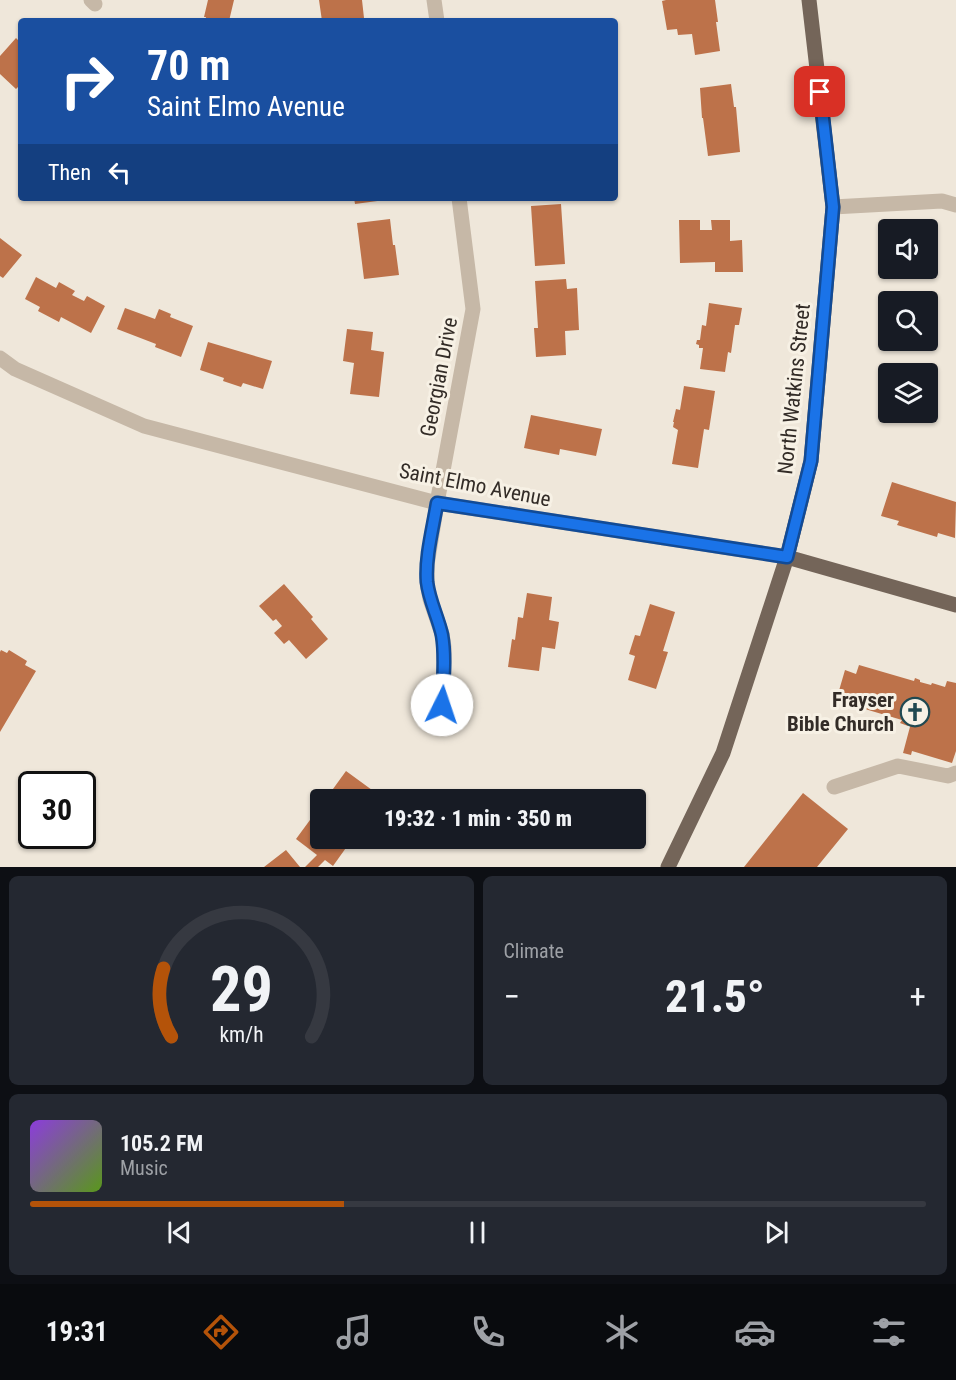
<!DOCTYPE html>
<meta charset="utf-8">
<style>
:root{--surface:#171b24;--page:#242831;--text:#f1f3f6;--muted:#9ea1a6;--line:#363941;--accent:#b45309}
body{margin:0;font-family:"Roboto Condensed",sans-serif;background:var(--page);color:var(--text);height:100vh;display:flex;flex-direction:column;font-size:22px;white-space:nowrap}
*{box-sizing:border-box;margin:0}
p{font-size:20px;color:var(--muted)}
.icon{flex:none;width:33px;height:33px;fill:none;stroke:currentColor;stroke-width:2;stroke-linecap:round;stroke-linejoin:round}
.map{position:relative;height:867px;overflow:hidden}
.drawer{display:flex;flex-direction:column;gap:9px;padding:9px;background:#0d0f14;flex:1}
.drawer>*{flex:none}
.hud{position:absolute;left:18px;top:18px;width:600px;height:183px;border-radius:6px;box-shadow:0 2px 4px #0004;background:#1a4fa0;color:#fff;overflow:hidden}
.buttons{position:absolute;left:878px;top:219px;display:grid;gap:12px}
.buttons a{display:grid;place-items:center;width:60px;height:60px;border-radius:6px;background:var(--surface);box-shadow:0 2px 4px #0004;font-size:30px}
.speed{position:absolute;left:18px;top:771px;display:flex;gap:12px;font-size:30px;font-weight:700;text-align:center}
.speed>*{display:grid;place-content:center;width:78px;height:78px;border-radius:50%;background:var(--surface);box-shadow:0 2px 4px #0004;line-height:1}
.speed .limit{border:3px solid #111;border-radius:9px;background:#fff;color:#111}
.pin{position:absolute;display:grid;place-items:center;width:51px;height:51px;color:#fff;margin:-26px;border-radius:12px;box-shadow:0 3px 9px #0006}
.me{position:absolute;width:66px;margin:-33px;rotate:4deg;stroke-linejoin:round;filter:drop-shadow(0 0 4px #0008)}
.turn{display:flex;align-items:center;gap:21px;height:126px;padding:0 30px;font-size:27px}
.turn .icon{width:78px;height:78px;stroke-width:2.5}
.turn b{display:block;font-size:42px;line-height:51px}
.then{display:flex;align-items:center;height:57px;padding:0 30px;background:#0003;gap:12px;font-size:22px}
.big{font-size:45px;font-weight:800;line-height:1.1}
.drawer .tile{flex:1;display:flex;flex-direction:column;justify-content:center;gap:9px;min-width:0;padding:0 21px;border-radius:9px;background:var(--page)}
.drawer .dial{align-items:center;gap:0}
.dial svg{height:156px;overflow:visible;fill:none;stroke:var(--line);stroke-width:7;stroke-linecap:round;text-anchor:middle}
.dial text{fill:var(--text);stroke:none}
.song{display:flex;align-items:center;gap:18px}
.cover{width:72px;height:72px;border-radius:9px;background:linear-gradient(135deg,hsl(270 70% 55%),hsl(90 70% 35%))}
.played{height:6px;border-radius:3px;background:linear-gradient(90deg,var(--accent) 35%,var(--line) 35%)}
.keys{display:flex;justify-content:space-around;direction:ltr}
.heat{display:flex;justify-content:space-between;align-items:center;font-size:33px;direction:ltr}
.drawer .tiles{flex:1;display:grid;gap:9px;grid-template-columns:1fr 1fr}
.tile:last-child{grid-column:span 2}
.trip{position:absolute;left:310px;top:789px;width:336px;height:60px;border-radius:6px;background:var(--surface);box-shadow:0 2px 4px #0004;font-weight:800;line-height:60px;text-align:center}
.menu{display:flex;height:96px;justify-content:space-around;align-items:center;background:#090b0e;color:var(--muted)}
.menu .icon{width:42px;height:42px}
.menu .active{color:var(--accent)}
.menu b{font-size:27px;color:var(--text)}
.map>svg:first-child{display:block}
</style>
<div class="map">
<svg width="956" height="867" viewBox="0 0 956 867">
<rect width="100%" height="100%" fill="#efe7da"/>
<path fill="#bd724a" d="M 208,0 L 234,0 L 229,21 L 205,21 L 206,17 L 204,17 Z
M 319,0 L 362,0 L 364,18 L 338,21 L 322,21 Z
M 666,0 L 715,0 L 718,22 L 716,22 L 720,51 L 695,55 L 692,34 L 678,35 L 677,29 L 667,30 L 662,1 Z
M 16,38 L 21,43 L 21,90 L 18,87 L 16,89 L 0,74 L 0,56 Z
M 731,84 L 734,107 L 736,107 L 740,152 L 708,156 L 703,118 L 702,118 L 700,88 Z
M 354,198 L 384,198 L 385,200 L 355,204 Z
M 561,204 L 565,264 L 535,266 L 531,206 Z
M 390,219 L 393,245 L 395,245 L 399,275 L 364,279 L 357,223 Z
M 679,220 L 700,220 L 700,230 L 712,230 L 711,220 L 730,220 L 730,241 L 742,240 L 743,272 L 715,272 L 715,262 L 680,263 Z
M 0,238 L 22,255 L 3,278 L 0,276 Z
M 36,277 L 56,288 L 59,282 L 75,291 L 72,295 L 84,301 L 87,296 L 105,306 L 91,333 L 61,317 L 59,322 L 38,311 L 40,307 L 25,299 Z
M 566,279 L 567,289 L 577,288 L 579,330 L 565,331 L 566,355 L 536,357 L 534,328 L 538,328 L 535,281 Z
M 709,303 L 742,308 L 739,325 L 735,325 L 731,353 L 728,352 L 725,372 L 700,369 L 703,348 L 699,348 L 699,345 L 696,344 L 697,340 L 700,340 L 702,325 L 706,326 Z
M 125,308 L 155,319 L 159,309 L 171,314 L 170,317 L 193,326 L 181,357 L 155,347 L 156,344 L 117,329 Z
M 347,329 L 373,332 L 371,350 L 384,352 L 379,397 L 350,394 L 354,363 L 343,361 Z
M 208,342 L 272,361 L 263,389 L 243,383 L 241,387 L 223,381 L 224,378 L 200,370 Z
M 684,386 L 715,391 L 709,430 L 704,429 L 698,468 L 672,464 L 678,430 L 673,427 L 674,422 L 673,422 L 676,409 L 680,410 Z
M 531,415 L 602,429 L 596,456 L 560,449 L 559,455 L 524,448 Z
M 892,482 L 956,502 L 955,538 L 938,533 L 937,537 L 897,525 L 899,521 L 881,516 Z
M 284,584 L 313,617 L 311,619 L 328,639 L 306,659 L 289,640 L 284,644 L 274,633 L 282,626 L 276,619 L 273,621 L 259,606 Z
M 527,593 L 552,597 L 549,620 L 559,622 L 555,649 L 542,647 L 539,671 L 508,667 L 512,639 L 515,640 L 518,617 L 523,618 Z
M 650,604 L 675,612 L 663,651 L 668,652 L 656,689 L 628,680 L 635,656 L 629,654 L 635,635 L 640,636 Z
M 1,650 L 7,653 L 9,650 L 27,661 L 25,665 L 36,671 L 0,732 L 0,652 Z
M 859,665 L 914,681 L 915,678 L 920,680 L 920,682 L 931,685 L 932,683 L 945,687 L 947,681 L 956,683 L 956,751 L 952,763 L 912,751 L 911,755 L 903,753 L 911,723 L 909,722 L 908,726 L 900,723 L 902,720 L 848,704 L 850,697 L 838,694 L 845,670 L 856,674 Z
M 346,771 L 383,798 L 382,800 L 325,800 Z
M 803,793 L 848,829 L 817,867 L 744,867 Z
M 321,805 L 321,838 L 353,838 L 333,866 L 325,860 L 318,867 L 305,867 L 317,855 L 296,839 Z
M 286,850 L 300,867 L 264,867 Z"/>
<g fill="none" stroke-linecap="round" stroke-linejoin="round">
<path stroke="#c6b8a7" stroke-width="15" d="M 91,0 L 95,4
M 434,0 L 437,21
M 833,207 L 942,201 L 956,205
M 0,358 L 15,369 L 144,426 L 437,503 L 787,557
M 442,705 L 444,663 L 444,647 L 442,634 L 430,599 L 427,582 L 427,565 L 437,503 L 473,309 L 459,198
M 834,787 L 898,766 L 948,776 L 956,773"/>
<path stroke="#746559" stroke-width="15" d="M 787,557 L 956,605
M 668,867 L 723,753 L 787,557 L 811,461 L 833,207 L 809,0"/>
</g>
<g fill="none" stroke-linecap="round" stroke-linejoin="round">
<g stroke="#114b97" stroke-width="15">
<path id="route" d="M 442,705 C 443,682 446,658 442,635 C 438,617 429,600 427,582 C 425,557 433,528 437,503 L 787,557 L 811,461 L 833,207 L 820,92"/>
</g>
<use href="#route" stroke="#1a73e8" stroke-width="10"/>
</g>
<defs>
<g id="church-ring" transform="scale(1.5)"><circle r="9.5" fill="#f7f1e5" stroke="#204951" stroke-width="1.5"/><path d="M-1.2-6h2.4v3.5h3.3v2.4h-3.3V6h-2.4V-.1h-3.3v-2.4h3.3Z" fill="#204951"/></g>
</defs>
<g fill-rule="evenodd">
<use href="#church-ring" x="915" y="712"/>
</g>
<g text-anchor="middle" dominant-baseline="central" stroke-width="6" stroke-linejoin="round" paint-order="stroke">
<g font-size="21" fill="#332c27" stroke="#f7f1e5">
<text transform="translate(439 377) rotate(-79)">Georgian Drive</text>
<text transform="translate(794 389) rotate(-84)">North Watkins Street</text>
<text transform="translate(475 485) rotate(11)">Saint Elmo Avenue</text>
</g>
<g font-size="21" font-weight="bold" fill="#332c27" stroke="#f7f1e5" text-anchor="end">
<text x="894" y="700">Frayser<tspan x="894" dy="24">Bible Church</tspan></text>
</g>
</g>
</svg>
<div class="buttons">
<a><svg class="icon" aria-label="sound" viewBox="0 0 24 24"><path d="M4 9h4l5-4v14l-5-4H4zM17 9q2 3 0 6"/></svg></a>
<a><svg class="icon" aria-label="search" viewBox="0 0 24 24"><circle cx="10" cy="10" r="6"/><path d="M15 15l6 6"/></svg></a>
<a><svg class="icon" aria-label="layers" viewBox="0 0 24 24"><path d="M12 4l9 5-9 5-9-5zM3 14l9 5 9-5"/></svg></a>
</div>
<div class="speed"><div class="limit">30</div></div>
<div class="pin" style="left:820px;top:92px;background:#d93025"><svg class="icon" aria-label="arrive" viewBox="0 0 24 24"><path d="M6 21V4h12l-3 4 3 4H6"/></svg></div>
<svg class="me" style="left:442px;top:705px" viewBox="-20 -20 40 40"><circle r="19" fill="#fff"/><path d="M0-13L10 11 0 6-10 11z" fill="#1a73e8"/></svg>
<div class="trip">19:32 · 1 min · 350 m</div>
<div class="hud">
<div class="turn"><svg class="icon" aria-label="right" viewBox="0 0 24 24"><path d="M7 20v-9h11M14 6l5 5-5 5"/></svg><div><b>70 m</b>Saint Elmo Avenue</div></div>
<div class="then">Then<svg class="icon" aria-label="left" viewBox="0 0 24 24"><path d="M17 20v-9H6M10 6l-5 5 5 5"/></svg></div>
</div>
</div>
<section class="drawer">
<div class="tiles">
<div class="tile dial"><svg viewBox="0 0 100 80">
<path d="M14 69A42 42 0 1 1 86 69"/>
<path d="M14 69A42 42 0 0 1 10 34" stroke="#b45309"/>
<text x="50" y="56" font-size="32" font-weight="700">29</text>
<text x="50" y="72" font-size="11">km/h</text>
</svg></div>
<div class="tile"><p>Climate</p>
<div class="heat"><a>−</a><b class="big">21.5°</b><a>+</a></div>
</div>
<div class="tile">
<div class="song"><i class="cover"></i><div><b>105.2 FM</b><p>Music</p></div></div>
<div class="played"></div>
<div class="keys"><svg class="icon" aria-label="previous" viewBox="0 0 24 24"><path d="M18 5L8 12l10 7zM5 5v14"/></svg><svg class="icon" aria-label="pause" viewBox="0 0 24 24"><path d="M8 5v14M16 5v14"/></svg><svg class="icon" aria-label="next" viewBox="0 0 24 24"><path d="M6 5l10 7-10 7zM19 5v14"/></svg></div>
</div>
</div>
</section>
<nav class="menu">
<b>19:31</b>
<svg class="icon active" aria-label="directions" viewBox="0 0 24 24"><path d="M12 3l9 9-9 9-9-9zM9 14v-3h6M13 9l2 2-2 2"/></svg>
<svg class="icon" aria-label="music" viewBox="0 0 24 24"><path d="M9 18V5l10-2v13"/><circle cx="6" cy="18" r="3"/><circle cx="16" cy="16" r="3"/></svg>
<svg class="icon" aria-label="phone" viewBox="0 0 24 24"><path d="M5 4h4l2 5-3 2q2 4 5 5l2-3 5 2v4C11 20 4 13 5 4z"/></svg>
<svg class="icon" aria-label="climate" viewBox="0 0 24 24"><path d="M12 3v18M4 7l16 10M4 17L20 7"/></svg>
<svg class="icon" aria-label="car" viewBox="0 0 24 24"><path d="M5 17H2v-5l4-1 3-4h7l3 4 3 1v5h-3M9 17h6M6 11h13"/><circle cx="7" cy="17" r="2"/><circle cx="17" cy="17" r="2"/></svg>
<svg class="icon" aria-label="filters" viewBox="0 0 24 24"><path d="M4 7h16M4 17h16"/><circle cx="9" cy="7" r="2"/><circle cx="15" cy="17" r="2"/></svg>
</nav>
